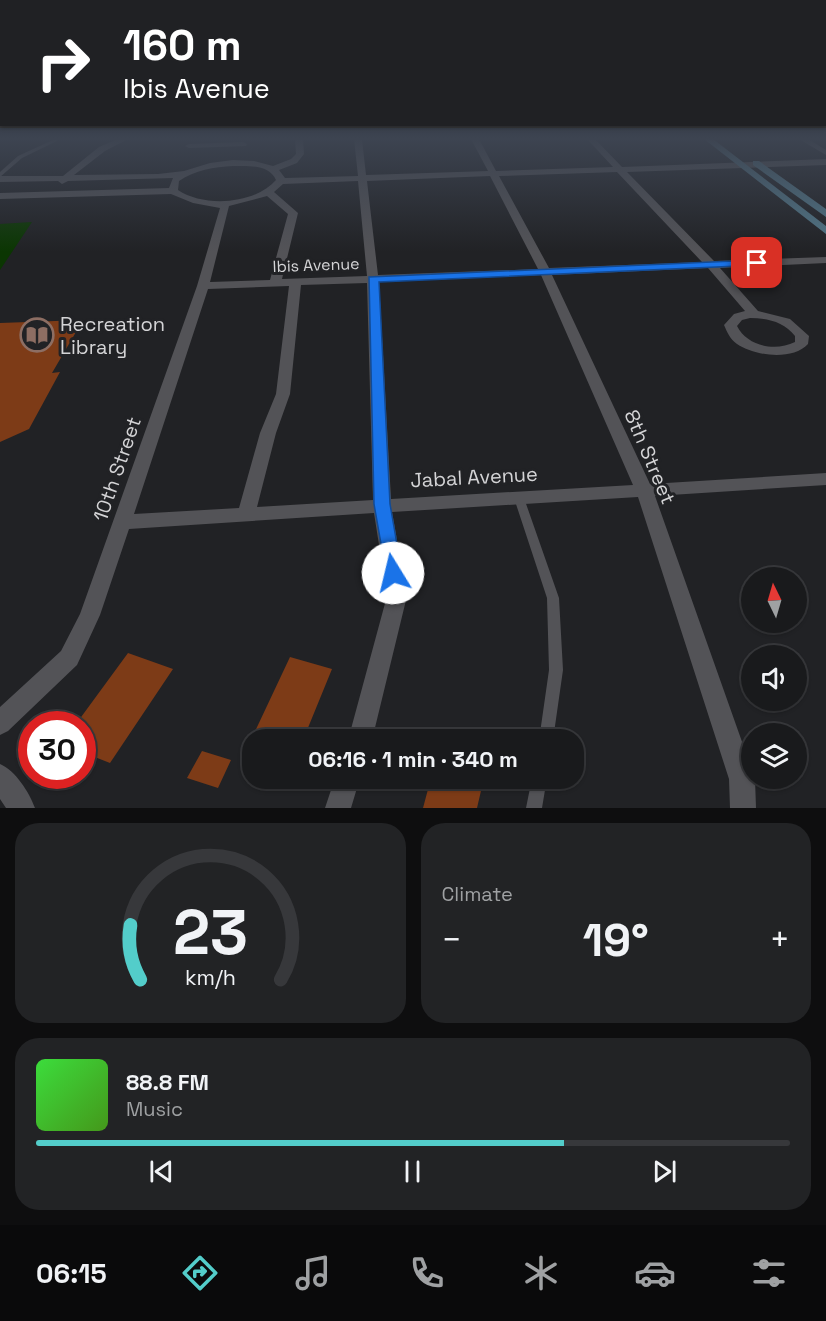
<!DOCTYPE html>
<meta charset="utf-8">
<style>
:root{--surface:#191a1c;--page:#222325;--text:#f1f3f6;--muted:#9fa1a3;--line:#37383b;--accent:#53cdca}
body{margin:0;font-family:"Space Grotesk",sans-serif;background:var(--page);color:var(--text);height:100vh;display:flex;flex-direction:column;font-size:22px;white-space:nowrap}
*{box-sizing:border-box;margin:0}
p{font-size:20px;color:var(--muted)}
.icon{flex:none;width:33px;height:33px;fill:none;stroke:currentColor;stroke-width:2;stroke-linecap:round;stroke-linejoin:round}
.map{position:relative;height:808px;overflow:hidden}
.sheet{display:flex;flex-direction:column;gap:15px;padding:15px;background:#0e0e0f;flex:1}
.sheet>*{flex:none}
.banner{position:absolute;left:0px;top:0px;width:826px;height:126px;box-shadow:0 2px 4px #0004,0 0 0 2px var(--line);background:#202124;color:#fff;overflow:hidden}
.needle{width:39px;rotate:355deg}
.buttons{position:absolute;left:741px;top:567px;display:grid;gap:12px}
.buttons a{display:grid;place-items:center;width:66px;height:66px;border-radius:50%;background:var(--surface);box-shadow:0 2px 4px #0004,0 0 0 2px var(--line);font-size:30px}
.speed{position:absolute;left:18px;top:711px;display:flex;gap:12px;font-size:30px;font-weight:700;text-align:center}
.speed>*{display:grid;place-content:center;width:78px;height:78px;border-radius:50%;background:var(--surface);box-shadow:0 2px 4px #0004,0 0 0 2px var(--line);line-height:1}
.speed .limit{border:9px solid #d22;background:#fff;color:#111}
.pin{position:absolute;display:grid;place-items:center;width:51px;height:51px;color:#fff;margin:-26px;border-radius:12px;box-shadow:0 3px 9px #0006}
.me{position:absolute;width:66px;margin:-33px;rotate:351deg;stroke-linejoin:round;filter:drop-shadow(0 0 4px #0008)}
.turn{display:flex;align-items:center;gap:21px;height:126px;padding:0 24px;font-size:27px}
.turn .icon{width:78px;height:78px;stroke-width:2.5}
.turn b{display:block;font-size:42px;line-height:51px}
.big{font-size:45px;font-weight:800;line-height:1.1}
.sheet .widget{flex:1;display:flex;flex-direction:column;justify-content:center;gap:9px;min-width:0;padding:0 21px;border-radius:24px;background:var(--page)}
.sheet .dial{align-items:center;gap:0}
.dial svg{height:156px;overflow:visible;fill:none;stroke:var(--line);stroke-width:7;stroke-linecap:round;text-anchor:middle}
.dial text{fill:var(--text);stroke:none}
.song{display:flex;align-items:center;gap:18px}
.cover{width:72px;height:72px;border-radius:9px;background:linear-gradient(135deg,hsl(120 70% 55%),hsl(100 70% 35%))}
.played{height:6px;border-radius:3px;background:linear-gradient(90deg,var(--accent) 70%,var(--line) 70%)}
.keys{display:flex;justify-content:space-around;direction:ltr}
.heat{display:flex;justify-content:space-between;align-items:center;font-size:33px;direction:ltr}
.sheet .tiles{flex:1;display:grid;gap:15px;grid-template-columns:1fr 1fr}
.widget:last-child{grid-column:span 2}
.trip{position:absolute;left:242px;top:729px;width:342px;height:60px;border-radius:24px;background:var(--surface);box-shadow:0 2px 4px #0004,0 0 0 2px var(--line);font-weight:800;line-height:60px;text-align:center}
.tabs{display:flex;height:96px;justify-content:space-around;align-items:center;background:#0a0a0b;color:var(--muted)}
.tabs .icon{width:42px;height:42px}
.tabs .on{color:var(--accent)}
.tabs b{font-size:27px;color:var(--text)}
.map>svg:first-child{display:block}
</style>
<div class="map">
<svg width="826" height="808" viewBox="0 0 826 808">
<rect width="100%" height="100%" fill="#212225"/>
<path fill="#0b3602" d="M 32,222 L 0,270 L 0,224 Z"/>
<path fill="#7d3b17" d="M 83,320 L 52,373 L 60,372 L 29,429 L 0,442 L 0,323 Z
M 128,653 L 173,669 L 110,763 L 82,752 L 82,724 L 76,724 Z
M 290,657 L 332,669 L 303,740 L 251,740 Z
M 202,751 L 231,760 L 218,788 L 187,778 Z
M 431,778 L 484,778 L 477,808 L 423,808 Z"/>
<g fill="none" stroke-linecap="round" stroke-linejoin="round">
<path fill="#535357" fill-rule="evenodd" d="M 55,139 L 61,139 L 22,158 L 0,177 L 0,172 L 18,156 Z
M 519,494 L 523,495 L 524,498 L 559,598 L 563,670 L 553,740 L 539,740 L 549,670 L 547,598 L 514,498 L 515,495 Z
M 532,778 L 547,778 L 542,808 L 526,808 Z"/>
<path fill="#535357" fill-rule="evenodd" d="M 118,139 L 128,139 L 105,151 L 74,175 L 158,174 L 184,171 L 210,163 L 233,160 L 254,161 L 273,166 L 291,159 L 296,154 L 295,139 L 303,139 L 304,154 L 297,163 L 279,170 L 285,178 L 358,176 L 354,139 L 362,139 L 366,175 L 488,171 L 471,139 L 479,139 L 496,171 L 613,167 L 587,139 L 595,139 L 622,167 L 826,159 L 826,165 L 627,172 L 714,261 L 826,257 L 826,263 L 720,268 L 758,311 L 790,319 L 809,336 L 808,344 C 792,361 755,356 737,344 C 730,339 727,332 724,325 L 734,314 L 745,311 L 708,268 L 552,275 L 650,484 L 826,473 L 826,485 L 655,496 L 752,770 L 752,778 L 755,779 L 756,808 L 730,808 L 729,779 L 638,497 L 392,512 L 407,596 L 372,740 L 348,740 L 387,596 L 374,513 L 129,529 L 100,615 L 77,665 L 8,731 L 0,735 L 0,707 L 61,651 L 80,614 L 197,286 L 220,208 L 193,203 L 171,194 L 0,199 L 0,193 L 169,188 L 173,178 L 68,181 L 62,184 L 58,181 L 0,182 L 0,176 L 63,176 L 99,147 ZM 233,166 C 248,166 269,164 276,180 C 255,204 205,208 178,190 L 179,181 C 195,170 214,167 233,166 ZM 617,172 L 702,262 L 549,268 L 499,176 ZM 490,176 L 538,269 L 378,275 L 367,181 ZM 358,181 L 367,276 L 282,279 L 298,213 L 274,192 L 283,184 ZM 267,196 L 288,214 L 270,280 L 210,282 L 229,206 ZM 541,275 L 633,485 L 391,499 L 379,282 ZM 367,283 L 373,500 L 257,507 L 276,433 L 290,394 L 301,285 ZM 289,286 L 276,394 L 260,433 L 239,508 L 134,514 L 208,289 ZM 750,318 C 768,318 784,322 795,336 L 795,342 C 775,352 747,346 737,326 L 742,320 Z
M 799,139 L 808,139 L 826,150 L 826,155 Z
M 243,142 L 247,144 L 246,146 L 189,148 L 185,146 L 189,144 Z
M 0,764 C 16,771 29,792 35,808 L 6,808 L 0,799 Z
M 335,778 L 360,778 L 351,808 L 325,808 Z"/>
<path fill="#527788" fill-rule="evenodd" d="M 704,139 L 713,139 L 826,226 L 826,234 Z
M 753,161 L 759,161 L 826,209 L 826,217 L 753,165 Z"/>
</g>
<linearGradient id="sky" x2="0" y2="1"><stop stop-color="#121314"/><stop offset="0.55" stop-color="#3d4451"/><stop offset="1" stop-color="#3d4451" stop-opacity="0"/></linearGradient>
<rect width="826" height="252" fill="url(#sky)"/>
<path fill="#1a73e8" stroke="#114b97" stroke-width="1.5" d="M 757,260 L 762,263 L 761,265 L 379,282 L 390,504 L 402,573 L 399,578 L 393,580 L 387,578 L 374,504 L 369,277 Z"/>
<defs>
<g id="library-ring" transform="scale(1.725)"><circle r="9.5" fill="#212225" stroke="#8d6e63" stroke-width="1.5"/><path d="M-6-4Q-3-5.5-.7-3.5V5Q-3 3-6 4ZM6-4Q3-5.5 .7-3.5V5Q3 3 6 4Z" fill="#8d6e63"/></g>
</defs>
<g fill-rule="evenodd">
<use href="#library-ring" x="37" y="335"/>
</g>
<g text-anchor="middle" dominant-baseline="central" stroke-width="6" stroke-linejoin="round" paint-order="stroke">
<g font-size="16" fill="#d4d4d6" stroke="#212225">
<text transform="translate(316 265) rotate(-2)">Ibis Avenue</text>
</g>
<g font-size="20" fill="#d4d4d6" stroke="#212225" text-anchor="start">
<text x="60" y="324">Recreation<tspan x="60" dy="23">Library</tspan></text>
</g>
<g font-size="20" fill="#d4d4d6" stroke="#212225">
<text transform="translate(650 457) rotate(67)">8th Street</text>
<text transform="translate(117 469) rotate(-71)">10th Street</text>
<text transform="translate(474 477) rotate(-3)">Jabal Avenue</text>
</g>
</g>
</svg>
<div class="buttons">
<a><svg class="needle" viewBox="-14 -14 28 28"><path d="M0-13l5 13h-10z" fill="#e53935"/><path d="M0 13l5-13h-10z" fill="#9fa1a3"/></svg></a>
<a><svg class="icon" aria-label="sound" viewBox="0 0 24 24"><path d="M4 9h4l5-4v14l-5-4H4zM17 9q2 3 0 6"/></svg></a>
<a><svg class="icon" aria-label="layers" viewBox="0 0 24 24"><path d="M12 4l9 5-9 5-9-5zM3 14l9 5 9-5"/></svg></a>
</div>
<div class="speed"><div class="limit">30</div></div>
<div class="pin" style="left:757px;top:263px;background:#d93025"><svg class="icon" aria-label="arrive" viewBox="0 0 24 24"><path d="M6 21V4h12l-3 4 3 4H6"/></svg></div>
<svg class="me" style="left:393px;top:573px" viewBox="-20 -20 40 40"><circle r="19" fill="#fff"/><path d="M0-13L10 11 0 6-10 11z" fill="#1a73e8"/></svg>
<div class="trip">06:16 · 1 min · 340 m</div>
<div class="banner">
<div class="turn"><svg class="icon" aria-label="right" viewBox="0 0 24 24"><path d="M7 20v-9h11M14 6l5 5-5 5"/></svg><div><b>160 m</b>Ibis Avenue</div></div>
</div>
</div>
<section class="sheet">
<div class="tiles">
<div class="widget dial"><svg viewBox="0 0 100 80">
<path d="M14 69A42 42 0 1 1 86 69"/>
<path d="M14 69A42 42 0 0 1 9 41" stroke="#53cdca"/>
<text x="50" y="56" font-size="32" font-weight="700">23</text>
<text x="50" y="72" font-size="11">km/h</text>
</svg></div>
<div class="widget"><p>Climate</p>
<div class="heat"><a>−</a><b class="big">19°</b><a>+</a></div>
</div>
<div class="widget">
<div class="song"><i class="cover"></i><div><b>88.8 FM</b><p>Music</p></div></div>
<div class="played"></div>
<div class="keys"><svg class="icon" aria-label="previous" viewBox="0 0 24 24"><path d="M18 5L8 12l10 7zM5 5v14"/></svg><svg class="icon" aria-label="pause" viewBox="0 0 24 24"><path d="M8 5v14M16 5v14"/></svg><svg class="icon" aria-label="next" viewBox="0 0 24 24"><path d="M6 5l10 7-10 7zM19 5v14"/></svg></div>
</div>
</div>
</section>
<nav class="tabs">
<b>06:15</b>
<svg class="icon on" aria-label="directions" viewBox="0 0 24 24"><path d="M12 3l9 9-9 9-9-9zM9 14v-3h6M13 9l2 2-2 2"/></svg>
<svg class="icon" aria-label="music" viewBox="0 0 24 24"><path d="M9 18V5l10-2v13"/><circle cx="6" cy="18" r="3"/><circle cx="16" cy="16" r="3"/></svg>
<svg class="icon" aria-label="phone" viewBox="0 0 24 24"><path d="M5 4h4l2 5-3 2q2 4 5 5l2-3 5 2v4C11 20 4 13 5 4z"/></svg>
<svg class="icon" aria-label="climate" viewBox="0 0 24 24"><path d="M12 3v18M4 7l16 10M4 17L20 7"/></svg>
<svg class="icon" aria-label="car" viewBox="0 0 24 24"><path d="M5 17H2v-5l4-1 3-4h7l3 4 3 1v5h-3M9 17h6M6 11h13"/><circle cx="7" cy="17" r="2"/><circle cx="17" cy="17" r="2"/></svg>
<svg class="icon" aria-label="filters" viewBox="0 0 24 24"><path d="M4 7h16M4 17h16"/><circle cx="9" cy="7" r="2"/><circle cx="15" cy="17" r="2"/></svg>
</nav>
